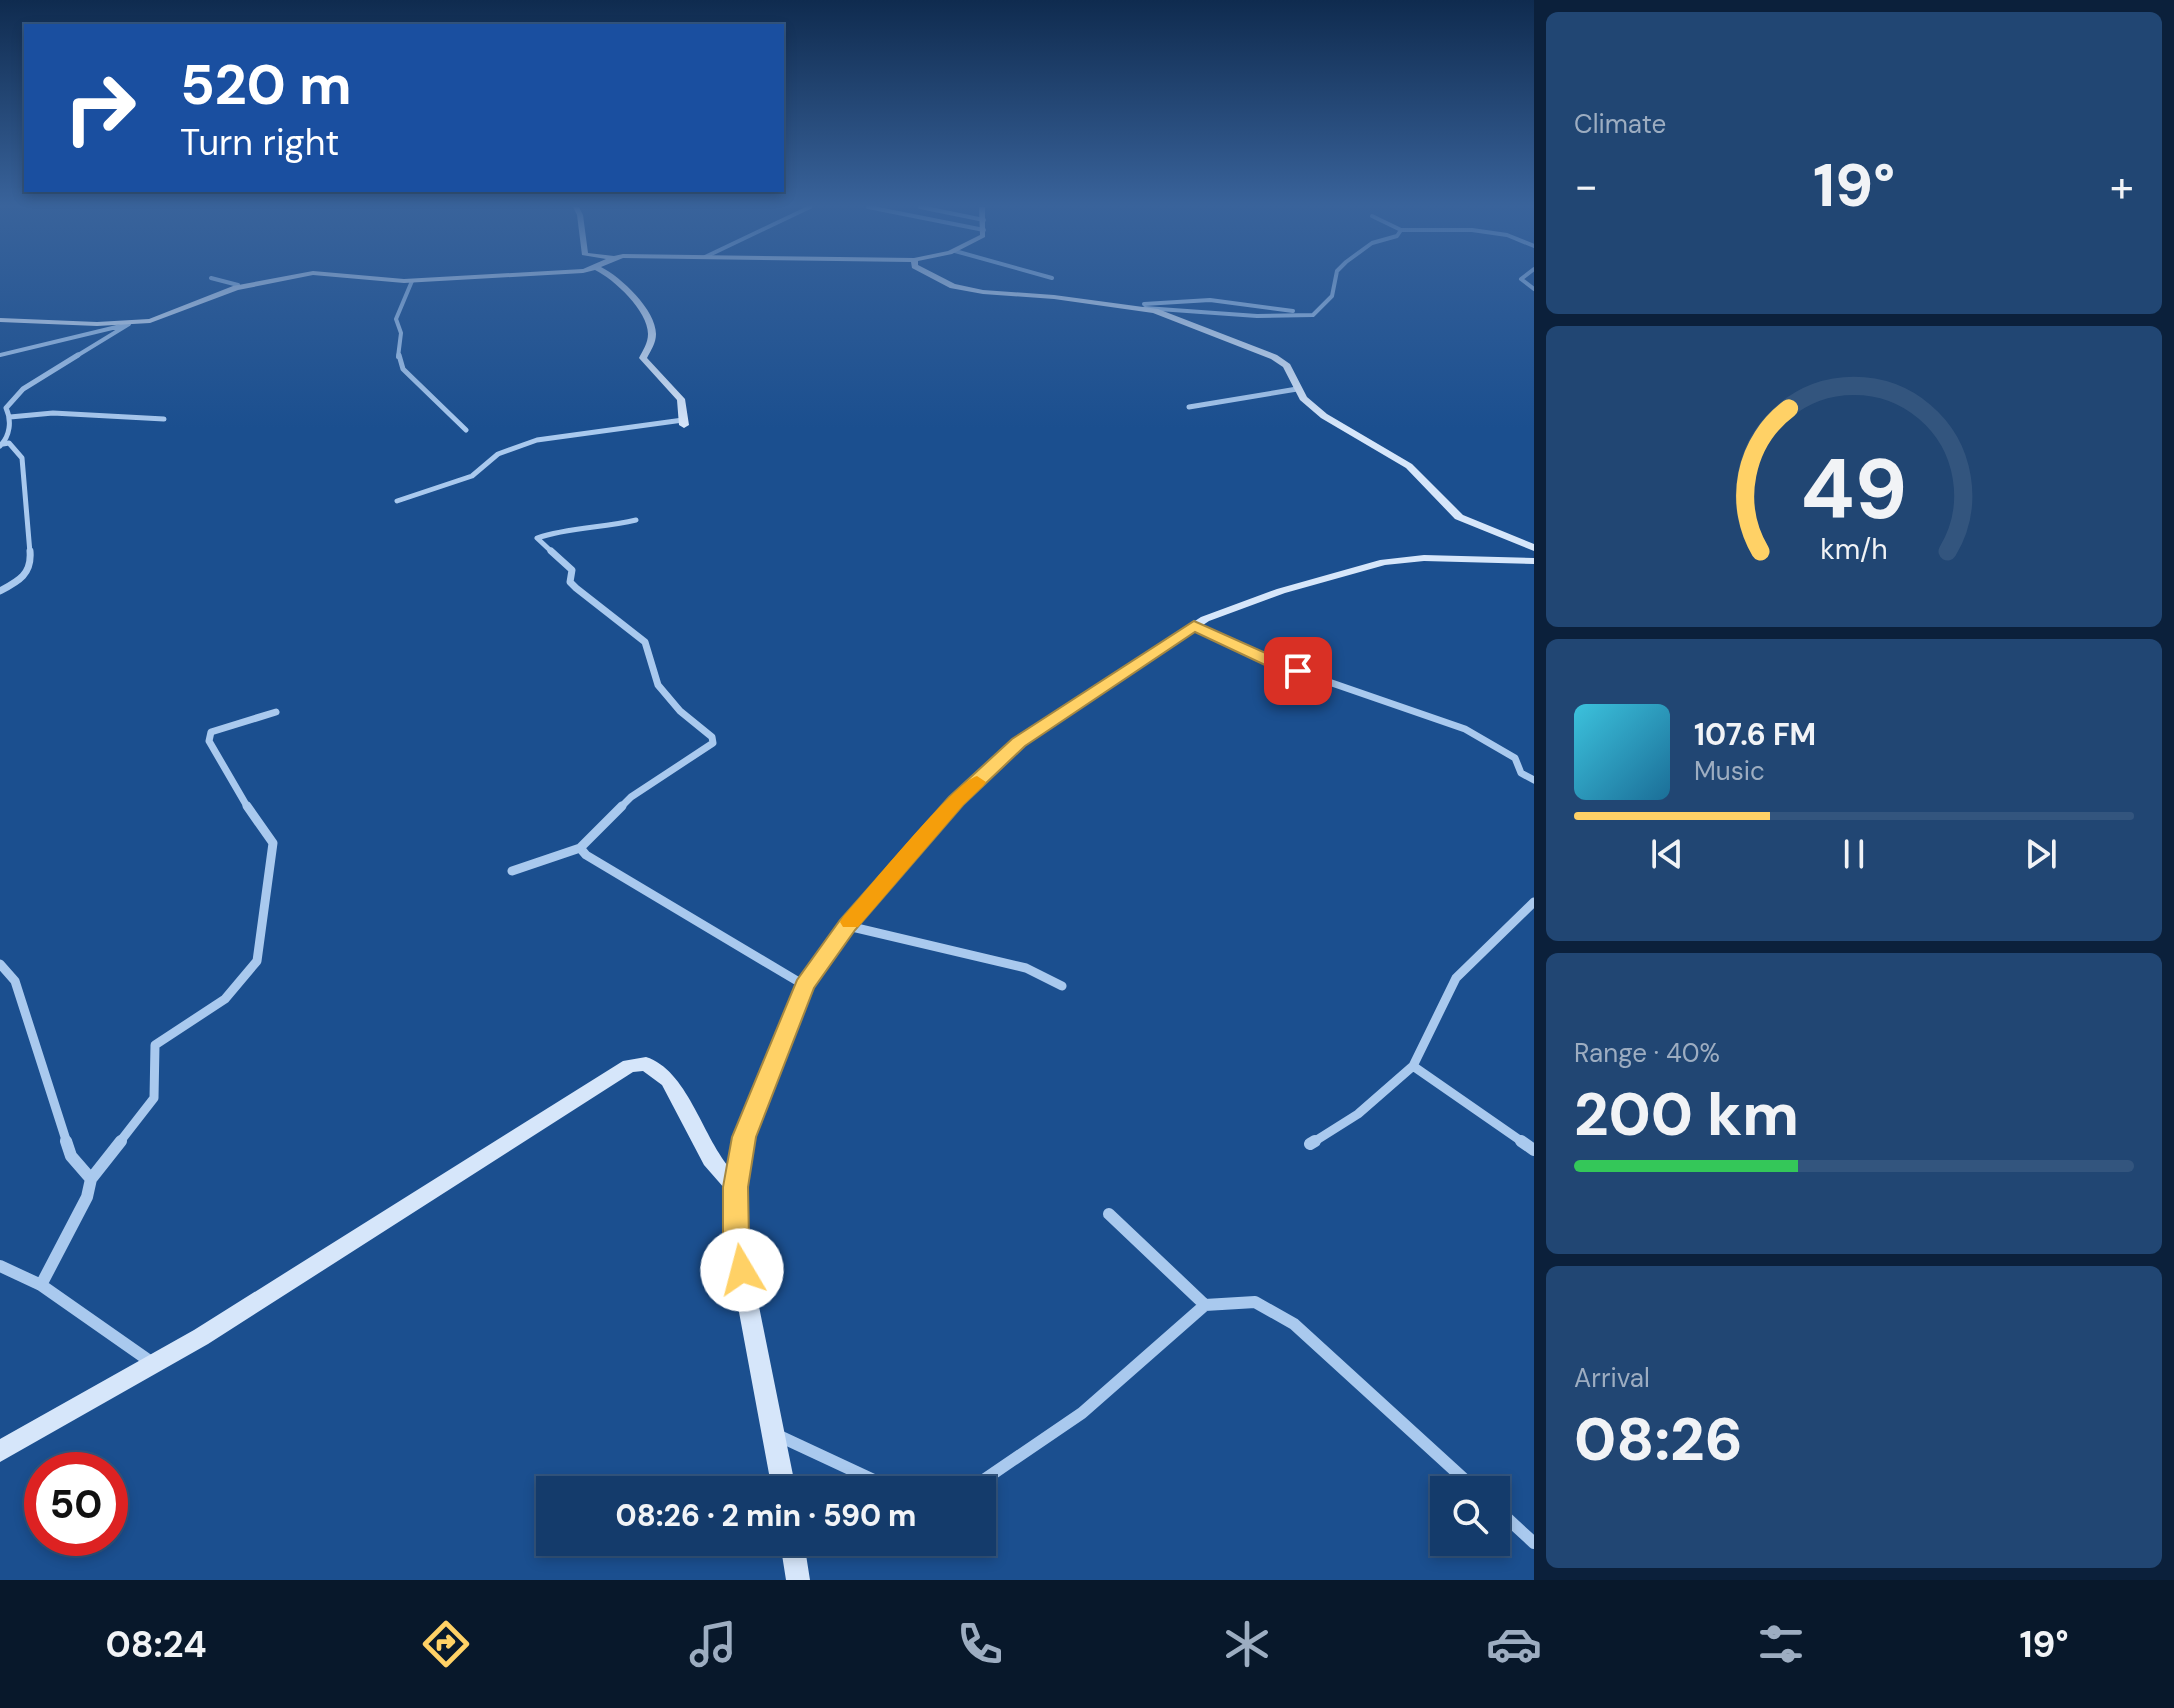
<!DOCTYPE html>
<meta charset="utf-8">
<style>
:root{--surface:#143b6b;--page:#214673;--text:#f1f3f6;--muted:#9dadc1;--line:#33557e;--accent:#ffd166}
body{margin:0;font-family:"DM Sans",sans-serif;background:var(--page);color:var(--text);height:100vh;display:flex;flex-direction:column;font-size:30px;white-space:nowrap}
*{box-sizing:border-box;margin:0}
p{font-size:26px;color:var(--muted)}
.icon{flex:none;width:44px;height:44px;fill:none;stroke:currentColor;stroke-width:2;stroke-linecap:round;stroke-linejoin:round}
.map{position:relative;flex:1;overflow:hidden}
.drawer{display:flex;flex-direction:column;gap:12px;padding:12px;background:#0b203b;width:640px}
.drawer>*{flex:none}
.guide{position:absolute;left:24px;top:24px;width:760px;height:168px;border-radius:0px;box-shadow:0 4px 12px #0003,0 0 0 2px var(--line);background:#1a4fa0;color:#fff;overflow:hidden}
.fabs{position:absolute;left:1430px;top:1476px;display:grid;gap:16px}
.fabs a{display:grid;place-items:center;width:80px;height:80px;border-radius:0px;background:var(--surface);box-shadow:0 4px 12px #0003,0 0 0 2px var(--line);font-size:40px}
.speed{position:absolute;left:24px;top:1452px;display:flex;gap:16px;font-size:40px;font-weight:700;text-align:center}
.speed>*{display:grid;place-content:center;width:104px;height:104px;border-radius:50%;background:var(--surface);box-shadow:0 4px 12px #0003,0 0 0 2px var(--line);line-height:1}
.speed .limit{border:12px solid #d22;background:#fff;color:#111}
.pin{position:absolute;display:grid;place-items:center;width:68px;height:68px;color:#fff;margin:-34px;border-radius:16px;box-shadow:0 4px 12px #0006}
.me{position:absolute;width:88px;margin:-44px;rotate:352deg;stroke-linejoin:round;filter:drop-shadow(0 0 6px #0008)}
.turn{display:flex;align-items:center;gap:28px;height:168px;padding:0 24px;font-size:36px}
.turn .icon{width:104px;height:104px;stroke-width:2.5}
.turn b{display:block;font-size:56px;line-height:68px}
.big{font-size:60px;font-weight:800;line-height:1.1}
.drawer .card{flex:1;display:flex;flex-direction:column;justify-content:center;gap:12px;min-width:0;padding:0 28px;border-radius:12px;background:var(--page)}
.drawer .dial{align-items:center;gap:0}
.dial svg{height:208px;overflow:visible;fill:none;stroke:var(--line);stroke-width:7;stroke-linecap:round;text-anchor:middle}
.dial text{fill:var(--text);stroke:none}
.song{display:flex;align-items:center;gap:24px}
.cover{width:96px;height:96px;border-radius:12px;background:linear-gradient(135deg,hsl(190 70% 55%),hsl(200 70% 35%))}
.played{height:8px;border-radius:4px;background:linear-gradient(90deg,var(--accent) 35%,var(--line) 35%)}
.keys{display:flex;justify-content:space-around;direction:ltr}
.heat{display:flex;justify-content:space-between;align-items:center;font-size:44px;direction:ltr}
.charge{height:12px;border-radius:6px;background:linear-gradient(90deg,#34c759 40%,var(--line) 0)}
.trip{position:absolute;left:536px;top:1476px;width:460px;height:80px;border-radius:0px;background:var(--surface);box-shadow:0 4px 12px #0003,0 0 0 2px var(--line);font-weight:800;line-height:80px;text-align:center}
.tabs{display:flex;height:128px;justify-content:space-around;align-items:center;background:#08182b;color:var(--muted)}
.tabs .icon{width:56px;height:56px}
.tabs .selected{color:var(--accent)}
.tabs b{font-size:36px;color:var(--text)}
main{display:flex;flex:1;min-height:0}
.map>svg:first-child{display:block}
</style>
<main>
<div class="map">
<svg width="1534" height="1580" viewBox="0 0 1534 1580">
<rect width="100%" height="100%" fill="#1b4f8f"/>
<g fill="none" stroke-linecap="round" stroke-linejoin="round">
<path stroke="#a9c9ee" stroke-width="4" d="M 868,207 L 984,230
M 920,207 L 984,220
M 1372,216 L 1401,230 L 1472,230 L 1507,235 L 1534,246
M 955,251 L 1052,278
M 705,257 L 810,207
M 1534,269 L 1521,279 L 1534,289
M 211,278 L 238,285 L 236,288
M 1144,304 L 1210,300 L 1293,311
M 1145,308 L 1257,316 L 1313,315 L 1332,296 L 1337,271 L 1346,262 L 1372,243 L 1397,236 L 1401,230
M 0,355 L 129,324 L 75,357
M 398,357 L 401,333 L 396,319 L 412,281"/>
<path stroke="#a9c9ee" stroke-width="5" d="M 399,355 L 403,369 L 466,430
M 1189,407 L 1297,389
M 10,417 L 53,413 L 164,419
M 3,444 L 9,443 L 22,458 L 30,553
M 0,446 C 10,436 12,421 6,408 L 23,389 L 78,355
M 397,501 L 472,476 L 498,454 L 537,440 L 683,420
M 553,553 L 537,538 C 569,527 603,528 636,520"/>
<path stroke="#a9c9ee" stroke-width="7" d="M 551,551 L 572,570 L 570,582 L 576,588 L 645,642 L 658,685 L 680,711 L 712,737 L 713,743 L 631,797 L 620,808
M 0,591 C 19,581 32,574 30,551
M 1194,626 L 1271,662 L 1465,729 L 1515,758 L 1521,773 L 1534,780
M 248,808 L 209,741 L 211,732 L 276,712"/>
<path stroke="#a9c9ee" stroke-width="9" d="M 580,848 L 586,855 L 804,985
M 512,871 L 580,848 L 622,806
M 848,926 L 1026,968 L 1062,986
M 0,964 L 15,981 L 67,1143
M 1413,1066 L 1524,1143
M 119,1143 L 154,1098 L 155,1045 L 225,999 L 257,961 L 273,843 L 247,806
M 1312,1143 L 1358,1114 L 1413,1066 L 1456,978 L 1534,902"/>
<path stroke="#a9c9ee" stroke-width="12" d="M 66,1141 L 71,1156 L 91,1179
M 1521,1141 L 1534,1150
M 1310,1144 L 1315,1141
M 1109,1214 L 1205,1305
M 0,1266 L 41,1285 L 151,1362
M 41,1285 L 87,1197 L 91,1179 L 121,1141
M 777,1435 L 895,1490
M 969,1490 L 1082,1413 L 1205,1305 L 1255,1302 L 1294,1324 L 1476,1490
M 1496,1508 L 1534,1543"/>
<path fill="#d6e6fa" fill-rule="evenodd" d="M 573,207 L 579,207 L 583,215 L 588,253 L 614,256 L 623,254 L 914,258 L 948,251 L 980,235 L 979,207 L 985,207 L 985,237 L 952,254 L 918,261 L 918,265 L 955,284 L 983,290 L 1054,295 L 1158,309 L 1277,355 L 1290,364 L 1307,397 L 1327,414 L 1412,464 L 1463,515 L 1534,544 L 1534,551 L 1455,519 L 1406,468 L 1321,418 L 1300,400 L 1283,367 L 1271,359 L 1153,313 L 1054,299 L 983,294 L 950,288 L 912,268 L 911,262 L 623,258 L 601,267 C 621,277 656,310 656,334 C 656,343 651,350 647,358 L 685,399 L 689,425 L 684,428 L 679,425 L 677,400 L 639,358 C 643,350 648,343 648,334 C 648,311 614,279 595,270 L 583,273 L 404,283 L 313,275 L 238,290 L 150,323 L 97,326 L 0,322 L 0,318 L 97,322 L 149,319 L 233,286 L 313,271 L 404,279 L 583,269 L 606,259 L 582,255 L 577,215 Z
M 1424,555 L 1534,558 L 1534,564 L 1424,561 L 1385,565 L 1285,593 L 1209,621 L 1023,746 L 961,804 L 854,929 L 812,987 L 753,1137 L 745,1187 L 746,1242 L 796,1490 L 772,1490 L 726,1242 L 725,1189 L 704,1165 L 662,1085 L 643,1071 L 633,1072 L 208,1344 L 0,1462 L 0,1439 L 194,1330 L 623,1061 L 646,1057 C 687,1070 702,1135 729,1167 L 735,1137 L 798,981 L 842,921 L 951,798 L 1013,740 L 1201,617 L 1277,589 L 1380,560 Z
M 780,1542 L 804,1542 L 810,1580 L 786,1580 Z"/>
</g>
<linearGradient id="sky" x2="0" y2="1"><stop stop-color="#0f2b4f"/><stop offset="0.48" stop-color="#39639b"/><stop offset="1" stop-color="#39639b" stop-opacity="0"/></linearGradient>
<rect width="1534" height="428" fill="url(#sky)"/>
<path fill="#ffd166" stroke="#a68842" stroke-width="2" d="M 1194,621 L 1306,671 L 1298,676 L 1265,665 L 1195,632 L 1025,746 L 963,805 L 855,930 L 814,988 L 756,1137 L 748,1187 L 749,1242 L 755,1270 L 751,1278 L 742,1282 L 732,1278 L 723,1242 L 723,1187 L 732,1137 L 797,980 L 840,920 L 949,797 L 1012,739 Z"/>
<path fill="#f59e0b" d="M 977,776 L 986,782 L 983,786 L 963,805 L 858,927 L 843,927 L 840,922 L 843,917 C 864,894 955,781 977,776 Z"/>
</svg>
<div class="fabs">
<a><svg class="icon" aria-label="search" viewBox="0 0 24 24"><circle cx="10" cy="10" r="6"/><path d="M15 15l6 6"/></svg></a>
</div>
<div class="speed"><div class="limit">50</div></div>
<div class="pin" style="left:1298px;top:671px;background:#d93025"><svg class="icon" aria-label="arrive" viewBox="0 0 24 24"><path d="M6 21V4h12l-3 4 3 4H6"/></svg></div>
<svg class="me" style="left:742px;top:1270px" viewBox="-20 -20 40 40"><circle r="19" fill="#fff"/><path d="M0-13L10 11 0 6-10 11z" fill="#ffd166"/></svg>
<div class="trip">08:26 · 2 min · 590 m</div>
<div class="guide">
<div class="turn"><svg class="icon" aria-label="right" viewBox="0 0 24 24"><path d="M7 20v-9h11M14 6l5 5-5 5"/></svg><div><b>520 m</b>Turn right</div></div>
</div>
</div>
<section class="drawer">
<div class="card"><p>Climate</p>
<div class="heat"><a>−</a><b class="big">19°</b><a>+</a></div>
</div>
<div class="card dial"><svg viewBox="0 0 100 80">
<path d="M14 69A42 42 0 1 1 86 69"/>
<path d="M14 69A42 42 0 0 1 25 14" stroke="#ffd166"/>
<text x="50" y="56" font-size="32" font-weight="700">49</text>
<text x="50" y="72" font-size="11">km/h</text>
</svg></div>
<div class="card">
<div class="song"><i class="cover"></i><div><b>107.6 FM</b><p>Music</p></div></div>
<div class="played"></div>
<div class="keys"><svg class="icon" aria-label="previous" viewBox="0 0 24 24"><path d="M18 5L8 12l10 7zM5 5v14"/></svg><svg class="icon" aria-label="pause" viewBox="0 0 24 24"><path d="M8 5v14M16 5v14"/></svg><svg class="icon" aria-label="next" viewBox="0 0 24 24"><path d="M6 5l10 7-10 7zM19 5v14"/></svg></div>
</div>
<div class="card"><p>Range · 40%</p><b class="big">200 km</b><div class="charge"></div></div>
<div class="card"><p>Arrival</p><b class="big">08:26</b></div>
</section>
</main>
<nav class="tabs">
<b>08:24</b>
<svg class="icon selected" aria-label="directions" viewBox="0 0 24 24"><path d="M12 3l9 9-9 9-9-9zM9 14v-3h6M13 9l2 2-2 2"/></svg>
<svg class="icon" aria-label="music" viewBox="0 0 24 24"><path d="M9 18V5l10-2v13"/><circle cx="6" cy="18" r="3"/><circle cx="16" cy="16" r="3"/></svg>
<svg class="icon" aria-label="phone" viewBox="0 0 24 24"><path d="M5 4h4l2 5-3 2q2 4 5 5l2-3 5 2v4C11 20 4 13 5 4z"/></svg>
<svg class="icon" aria-label="climate" viewBox="0 0 24 24"><path d="M12 3v18M4 7l16 10M4 17L20 7"/></svg>
<svg class="icon" aria-label="car" viewBox="0 0 24 24"><path d="M5 17H2v-5l4-1 3-4h7l3 4 3 1v5h-3M9 17h6M6 11h13"/><circle cx="7" cy="17" r="2"/><circle cx="17" cy="17" r="2"/></svg>
<svg class="icon" aria-label="filters" viewBox="0 0 24 24"><path d="M4 7h16M4 17h16"/><circle cx="9" cy="7" r="2"/><circle cx="15" cy="17" r="2"/></svg>
<b>19°</b>
</nav>
